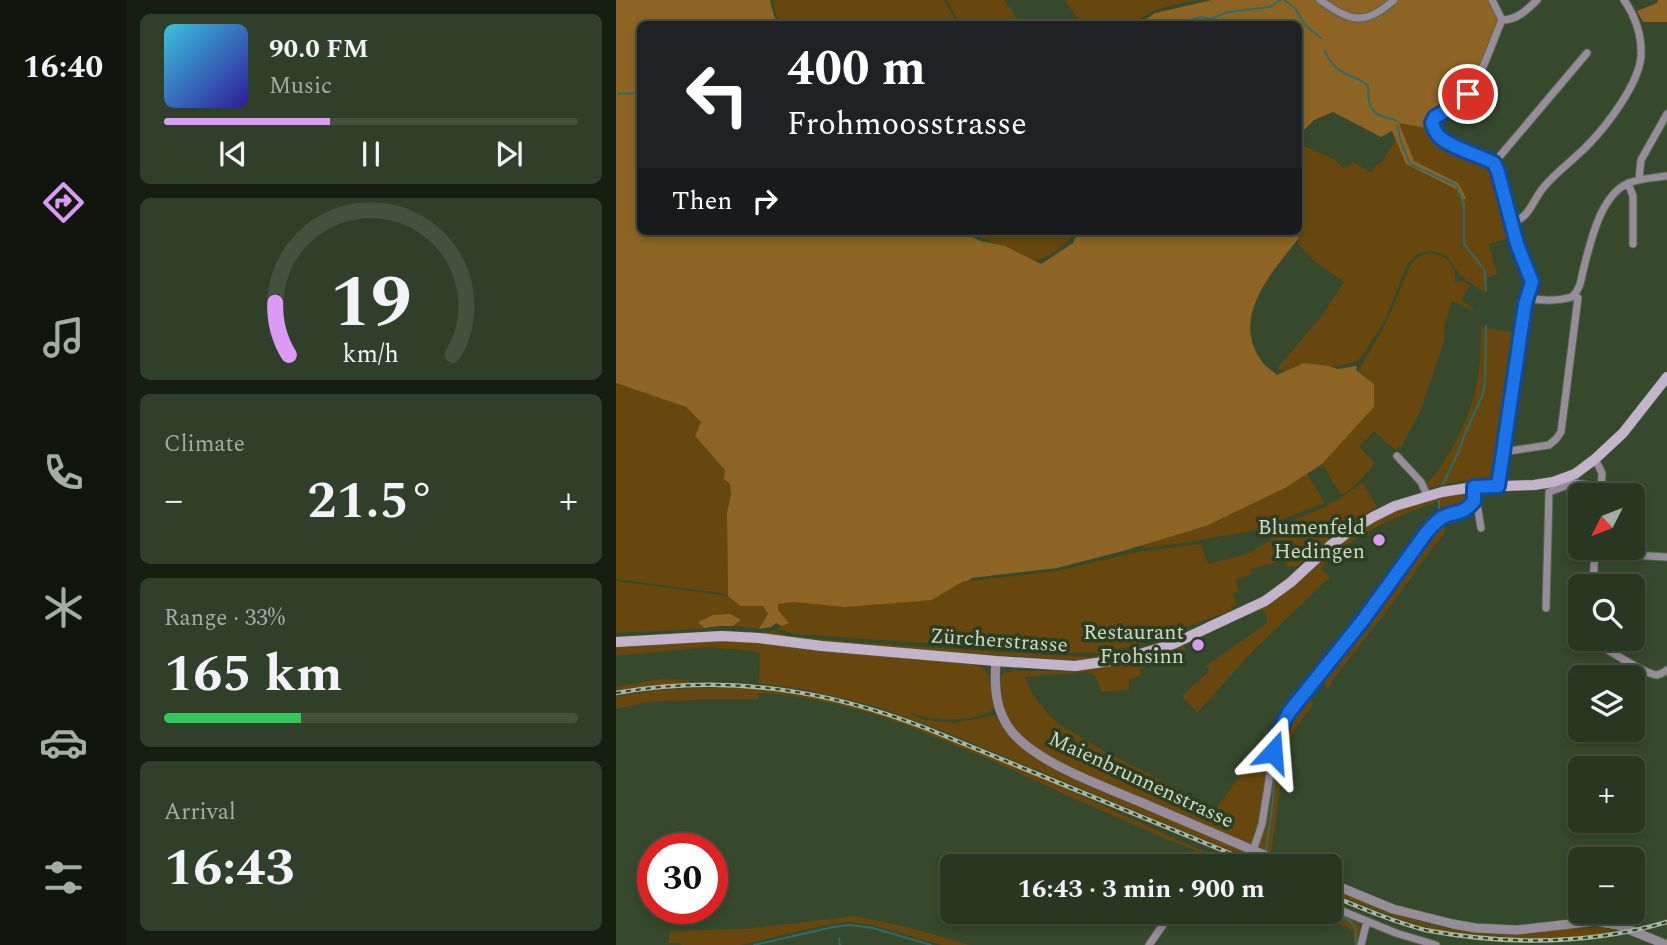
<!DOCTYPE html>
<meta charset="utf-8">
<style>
:root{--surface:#283721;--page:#303f2a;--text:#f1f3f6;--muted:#a5aca5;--line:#44513f;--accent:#db9af6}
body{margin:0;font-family:Spectral,serif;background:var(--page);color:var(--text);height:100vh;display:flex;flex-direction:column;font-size:26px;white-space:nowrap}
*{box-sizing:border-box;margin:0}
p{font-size:23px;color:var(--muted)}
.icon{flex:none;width:38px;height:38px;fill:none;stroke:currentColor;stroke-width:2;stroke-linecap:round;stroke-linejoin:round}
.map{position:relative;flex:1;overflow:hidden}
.details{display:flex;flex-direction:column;gap:14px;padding:14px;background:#161e12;width:490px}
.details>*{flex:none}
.guide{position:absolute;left:21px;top:21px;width:665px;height:214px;border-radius:10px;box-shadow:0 4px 10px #0003,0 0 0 2px var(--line);background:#202124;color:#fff;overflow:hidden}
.needle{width:46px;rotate:228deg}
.fabs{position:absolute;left:952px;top:483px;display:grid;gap:14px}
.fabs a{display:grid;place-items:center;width:77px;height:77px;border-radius:10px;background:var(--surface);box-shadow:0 4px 10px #0003,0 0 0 2px var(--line);font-size:35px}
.speed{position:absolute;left:21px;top:833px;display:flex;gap:14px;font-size:35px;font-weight:700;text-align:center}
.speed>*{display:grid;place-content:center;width:91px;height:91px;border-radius:50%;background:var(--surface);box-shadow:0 4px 10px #0003,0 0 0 2px var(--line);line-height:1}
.speed .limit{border:10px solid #d22;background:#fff;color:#111}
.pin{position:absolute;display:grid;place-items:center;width:60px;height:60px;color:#fff;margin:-30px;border:4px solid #fff;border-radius:50%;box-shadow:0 2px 7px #0007}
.me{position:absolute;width:77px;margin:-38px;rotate:19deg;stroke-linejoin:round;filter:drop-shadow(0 0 5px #0008)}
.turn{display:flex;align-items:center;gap:24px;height:147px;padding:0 35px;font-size:32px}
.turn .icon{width:91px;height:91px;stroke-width:2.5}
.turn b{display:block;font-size:49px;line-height:60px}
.then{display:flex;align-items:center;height:66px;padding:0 35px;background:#0003;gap:14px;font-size:26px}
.big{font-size:52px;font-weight:700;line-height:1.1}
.details .card{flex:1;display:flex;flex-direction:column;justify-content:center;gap:10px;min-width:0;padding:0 24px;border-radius:10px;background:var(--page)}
.details .dial{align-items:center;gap:0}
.dial svg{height:182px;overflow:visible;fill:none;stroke:var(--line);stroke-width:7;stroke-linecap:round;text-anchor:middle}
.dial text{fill:var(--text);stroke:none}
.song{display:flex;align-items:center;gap:21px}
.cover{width:84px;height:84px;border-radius:10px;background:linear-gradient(135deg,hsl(190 70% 55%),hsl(250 70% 35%))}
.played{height:7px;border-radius:4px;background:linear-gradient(90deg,var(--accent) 40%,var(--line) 40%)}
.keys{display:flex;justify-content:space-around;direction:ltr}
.heat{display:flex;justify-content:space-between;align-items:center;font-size:38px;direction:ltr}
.charge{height:10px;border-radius:5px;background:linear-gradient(90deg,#34c759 33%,var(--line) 0)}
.trip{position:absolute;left:324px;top:854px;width:402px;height:70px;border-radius:10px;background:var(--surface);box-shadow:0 4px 10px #0003,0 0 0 2px var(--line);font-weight:700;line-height:70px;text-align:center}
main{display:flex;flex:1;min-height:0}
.menu{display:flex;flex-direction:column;width:126px;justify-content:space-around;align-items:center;background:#10160d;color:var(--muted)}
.menu .icon{width:49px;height:49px}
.menu .on{color:var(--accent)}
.menu b{font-size:32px;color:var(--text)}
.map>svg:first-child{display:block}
</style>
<main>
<nav class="menu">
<b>16:40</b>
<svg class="icon on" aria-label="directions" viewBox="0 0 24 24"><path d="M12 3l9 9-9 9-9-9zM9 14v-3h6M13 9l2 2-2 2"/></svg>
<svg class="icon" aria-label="music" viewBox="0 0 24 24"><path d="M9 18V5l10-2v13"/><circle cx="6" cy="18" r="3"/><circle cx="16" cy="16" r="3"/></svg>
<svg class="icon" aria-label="phone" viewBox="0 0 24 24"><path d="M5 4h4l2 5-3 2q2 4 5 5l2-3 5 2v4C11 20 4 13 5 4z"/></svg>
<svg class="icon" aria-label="climate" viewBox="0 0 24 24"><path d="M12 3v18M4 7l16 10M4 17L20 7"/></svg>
<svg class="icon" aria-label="car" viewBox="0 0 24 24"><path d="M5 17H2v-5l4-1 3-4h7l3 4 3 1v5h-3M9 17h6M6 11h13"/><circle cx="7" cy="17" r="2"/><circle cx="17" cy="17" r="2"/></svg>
<svg class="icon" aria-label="filters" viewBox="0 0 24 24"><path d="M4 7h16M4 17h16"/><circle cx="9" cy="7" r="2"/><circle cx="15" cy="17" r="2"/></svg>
</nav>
<section class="details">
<div class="card">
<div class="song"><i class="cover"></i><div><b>90.0 FM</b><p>Music</p></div></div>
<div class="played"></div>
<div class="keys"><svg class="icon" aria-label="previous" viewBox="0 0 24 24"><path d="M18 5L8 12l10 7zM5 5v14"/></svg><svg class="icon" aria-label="pause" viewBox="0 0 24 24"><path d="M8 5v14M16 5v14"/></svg><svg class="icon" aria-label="next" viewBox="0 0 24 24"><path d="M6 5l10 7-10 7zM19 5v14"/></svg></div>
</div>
<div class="card dial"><svg viewBox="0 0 100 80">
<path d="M14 69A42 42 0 1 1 86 69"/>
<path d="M14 69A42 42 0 0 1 8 46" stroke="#db9af6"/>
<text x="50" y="56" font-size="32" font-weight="700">19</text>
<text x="50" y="72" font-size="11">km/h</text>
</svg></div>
<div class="card"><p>Climate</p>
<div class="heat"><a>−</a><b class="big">21.5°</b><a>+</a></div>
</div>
<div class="card"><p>Range · 33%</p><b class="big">165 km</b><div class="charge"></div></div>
<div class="card"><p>Arrival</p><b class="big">16:43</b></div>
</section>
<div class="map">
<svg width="1051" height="945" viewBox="0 0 1051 945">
<rect width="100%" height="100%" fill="#36492c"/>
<path fill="#67470e" d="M 157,0 L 328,0 L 342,24 L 167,24 L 160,15 Z
M 331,0 L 388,0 L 405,24 L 344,24 Z
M 448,0 L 580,0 C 559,5 535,7 519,24 L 467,24 Z
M 782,122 L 811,128 L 811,130 L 814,131 L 823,141 L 874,165 L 877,170 L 896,237 L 873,244 L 881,274 L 871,278 L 870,294 L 845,276 L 833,259 L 827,254 L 816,251 L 802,254 L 792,263 L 768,322 L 744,359 L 732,364 L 715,367 L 688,363 L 671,371 L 661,368 L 706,316 L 728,282 L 698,261 L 682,244 L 683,238 L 679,231 L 682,231 L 683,144 L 718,159 L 727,168 L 732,167 L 737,162 L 755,173 L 759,166 L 765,163 L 780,140 L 790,164 L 840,189 L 842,183 L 798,161 Z
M 349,231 L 455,231 L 457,234 C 450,247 433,256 420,261 C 396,250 373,241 349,231 Z
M 815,253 C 830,255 841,267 839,282 L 841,283 L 845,280 L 854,286 L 845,299 L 860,312 L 836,301 L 828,326 L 828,341 L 804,412 L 785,447 L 783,446 L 780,451 L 758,431 L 743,447 L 759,463 C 749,474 739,488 725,495 L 706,464 L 758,407 L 758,384 L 742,371 L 770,323 L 795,264 L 804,256 Z
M 865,327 L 902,333 L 880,474 L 876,480 C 856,479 833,482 814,488 L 809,485 C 832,464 856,413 861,383 C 865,365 864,345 865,327 Z
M 0,383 L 70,407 L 85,422 L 79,436 L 109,470 L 114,483 L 115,494 L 111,513 L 112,594 L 0,579 Z
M 691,474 L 709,503 L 635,531 L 561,544 L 528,548 L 526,545 L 590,526 L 669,488 Z
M 746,482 L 761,507 L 727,527 L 682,566 L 671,567 L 669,560 L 635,569 L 636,574 L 620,580 L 623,591 L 616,594 L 621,604 L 615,607 L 616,610 L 521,645 L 483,653 L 455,653 L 178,634 L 161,629 L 166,626 L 161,604 L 178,602 L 316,600 L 346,582 L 442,571 L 520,552 L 585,544 L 592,564 L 633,553 L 655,540 L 652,530 C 685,517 718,507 746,482 Z
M 850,492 L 854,497 L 851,506 L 823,516 L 821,502 C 775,518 740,533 705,568 L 714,577 L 637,651 L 581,713 L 566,696 L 593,671 L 590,666 L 651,623 L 651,616 L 648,611 L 642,610 L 634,615 L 633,613 L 727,540 L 767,515 L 809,500 Z
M 828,519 L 830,530 L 827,535 C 809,556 795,579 778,601 C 757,631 732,657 712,688 L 708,686 L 709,684 L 705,676 L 796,555 L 819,527 Z
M 0,581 L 112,596 L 125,606 L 147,606 L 152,614 L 143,629 L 117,626 L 124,620 C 108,611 99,614 83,622 L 88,628 L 83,629 L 0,633 Z
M 602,619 L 557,641 L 513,654 L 468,661 L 236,645 L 129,634 L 128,632 L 147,633 L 158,631 L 171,636 L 246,643 L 470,657 C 517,655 559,636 602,619 Z
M 110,640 L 138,641 L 363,665 C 377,673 375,692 378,707 L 376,711 C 352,722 320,722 296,713 L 295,715 L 310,720 L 339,723 L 379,715 C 392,732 394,739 412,752 L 664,866 L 653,866 L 633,858 L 322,729 L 259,706 L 186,689 L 143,683 L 144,654 L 137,651 L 93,647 L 0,656 L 0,646 Z
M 566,644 L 570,650 L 524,669 L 525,675 L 513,680 L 513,690 L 486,692 L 478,675 L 470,672 L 409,677 L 416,693 L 432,714 L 444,725 L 490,752 L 535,775 L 598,811 L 636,760 L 647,767 L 651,773 L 644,823 L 636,844 L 632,845 L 449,765 C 419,748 389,731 384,695 C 383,686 383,681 387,673 L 398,671 L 454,671 L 498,666 L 525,658 Z
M 45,679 L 72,680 L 73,682 L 0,690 L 0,687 Z
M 702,682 L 703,682 L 691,697 L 698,703 L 681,726 L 676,735 L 667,772 L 659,768 L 657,765 L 660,743 L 670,721 Z
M 85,688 L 126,688 L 179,693 L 249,709 L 284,720 L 437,783 L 589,852 L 589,854 L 550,839 L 448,794 L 373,759 L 287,724 L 258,714 L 223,705 L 174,695 L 143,693 L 142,699 L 95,699 L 33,702 L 0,709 L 0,696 L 42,690 Z
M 658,772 L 666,775 L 655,854 L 644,848 L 643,843 Z
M 714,887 C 773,913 834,937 900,935 C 918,935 936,931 953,927 L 954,929 L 985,927 L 1005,932 C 947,943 887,945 830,932 C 790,923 752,907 714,892 Z
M 714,908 C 738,918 748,916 744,945 L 738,945 L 737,932 L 733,928 L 698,912 L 714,912 Z
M 239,916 L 291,927 L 354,945 L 326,945 L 257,925 L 234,922 L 215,924 L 125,945 L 65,945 L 64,943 L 52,943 L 54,931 L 129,929 Z"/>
<path fill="#8d6424" d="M 0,0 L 154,0 L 158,16 L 163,24 L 24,24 L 24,231 L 341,231 L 365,241 L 389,246 L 425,264 L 457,243 L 462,231 L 679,231 L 683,238 C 657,271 614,316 645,360 C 648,366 656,370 661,375 L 688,363 L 712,366 L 722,369 L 741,366 L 740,370 L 758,384 L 758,407 L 706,464 L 669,488 L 590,526 L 507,551 L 441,568 L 355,578 L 354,580 L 346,582 L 316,600 L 229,607 L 178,602 L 162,604 L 162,610 L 173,623 L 166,626 L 160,623 L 155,627 L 143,629 L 152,614 L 147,606 L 124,606 L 112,596 L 111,513 L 115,494 L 114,484 L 108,479 L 109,470 L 79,436 L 85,422 L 70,407 L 0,383 Z
M 596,0 L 873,0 L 883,19 C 871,47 861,82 836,102 C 829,108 820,112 812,116 L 811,128 L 783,123 L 798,161 L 842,183 L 850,198 L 847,200 L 840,189 L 790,164 L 776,131 L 765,137 L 717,112 L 698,120 L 683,135 L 682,24 L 523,24 L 539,13 Z
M 1042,0 L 1051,0 L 1051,22 L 1027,22 L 1021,11 L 1041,3 Z
M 114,614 L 125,620 L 117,626 L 103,626 L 88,628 L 82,622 L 97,615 Z"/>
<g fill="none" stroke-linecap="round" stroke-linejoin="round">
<path stroke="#2e6c6c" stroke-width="2" d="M 668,0 L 679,8 L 690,26 L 705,38
M 565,24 L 574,20 L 585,17 L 594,19 L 612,12 L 654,7 L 664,0
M 709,51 C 712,61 722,71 732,75 C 740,79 745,79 752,86 C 752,98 752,111 765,116 C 770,118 775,118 781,121
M 2,94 L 24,93
M 782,126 L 784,139 L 794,164 L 840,185 L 848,204 L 848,244 L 867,268 L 869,274 L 870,291
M 827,484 L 843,451 L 848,436 L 867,394 L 869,379 L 870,326
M 823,501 L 823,517
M 804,547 L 824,525
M 673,720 L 746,628 L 784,575
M 650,850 L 657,801 L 658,774
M 712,912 C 734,920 742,919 740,945
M 223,939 L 224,945
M 138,945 L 217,927 L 234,925 L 257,928 L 315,945"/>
<g stroke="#54664b" stroke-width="9">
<path id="minor" d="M 704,0 C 734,21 748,27 778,0
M 876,0 L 886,20 C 875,45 867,74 850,96 C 841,108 822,110 816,123 L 821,134 L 828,141 L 878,163 L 882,172 L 901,244 L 916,282 L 909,304 L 882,486
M 886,20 C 901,20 911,10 921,0
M 878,163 L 971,53
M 1023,179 L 1025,160 L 1051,114
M 1012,183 L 1017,196 L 1017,244
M 896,222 C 913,219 917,200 927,188 C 939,173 956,161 970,147 C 990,127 1023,84 1025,56 C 1026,35 1019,16 1008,0
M 912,298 C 927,301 942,301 956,297 C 965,289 965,278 968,267 C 975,240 985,194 1013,183 C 1025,178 1038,178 1051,176
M 886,452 L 933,445 L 940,439 L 945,432 L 962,298
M 781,456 L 805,482 L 811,495
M 979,459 L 986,473 L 985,495
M 858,501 L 861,504 L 865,528
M 979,553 L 1051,557
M 977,586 L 979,548
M 930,608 L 933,492 L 957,483 L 986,487
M 977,639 C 984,646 1031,675 1041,675 C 1046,674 1047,673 1051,670
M 637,851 L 646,824 L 660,736 L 674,711 L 747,620 L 810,533 C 815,527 820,521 827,517 C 840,510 847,514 858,501 L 858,487
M 590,866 L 603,862 L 621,866
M 714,906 L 780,933 L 820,945
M 533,945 L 556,912
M 745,945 L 751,921"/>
</g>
<g stroke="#54664b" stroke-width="10">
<path id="tertiary" d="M 380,661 C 378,686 379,711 396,732 C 422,763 484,785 522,801 C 573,823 623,844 674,866
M 714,883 L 777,909 L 837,924 L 860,928 L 901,930 L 980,921 L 1002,925 L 1051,945"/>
</g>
<g stroke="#54664b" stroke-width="11">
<path id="secondary" d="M 0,642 L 106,636 L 143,638 L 206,646 L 380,661 L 459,666 L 508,659 L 557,644 L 649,601 L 675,582 L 715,545 L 734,531 L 757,517 L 779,506 L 826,492 L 858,487 L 918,485 L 937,482 L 959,474 L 979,459 L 1007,433 L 1051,377"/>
</g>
<use href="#minor" stroke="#968c9a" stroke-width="7"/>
<use href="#tertiary" stroke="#968c9a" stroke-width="9"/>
<use href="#secondary" stroke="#c4b4cb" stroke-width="10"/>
<g stroke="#a9b7a2" stroke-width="4.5">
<path id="rail" d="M 0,693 C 109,674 210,689 312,729 L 645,866
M 714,895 C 745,908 776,921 809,930 C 889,945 973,945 1051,922"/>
</g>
<use href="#rail" stroke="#2b3e22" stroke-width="2" stroke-dasharray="5" stroke-linecap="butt"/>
</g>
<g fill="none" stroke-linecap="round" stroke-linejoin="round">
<g stroke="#114b97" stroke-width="18">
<path id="route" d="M 657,752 C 660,737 665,725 674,711 L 747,620 L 810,533 C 815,527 820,521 827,517 C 841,510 846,516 858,501 L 858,487 L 882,486 L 909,304 L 916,282 L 901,244 L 882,172 L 878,163 C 863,155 829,146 821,134 C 819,131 817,126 816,123 L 819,117 L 844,103 L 852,94"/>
</g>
<use href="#route" stroke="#1a73e8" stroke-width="12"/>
</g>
<g fill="#db9af6" stroke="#2b3e22" stroke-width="2.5">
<circle cx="763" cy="540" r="7"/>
<circle cx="582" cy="645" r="7"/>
</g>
<g text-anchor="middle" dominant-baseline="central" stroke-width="7" stroke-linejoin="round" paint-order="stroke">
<g font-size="21" fill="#cedac8" stroke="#2b3e22" text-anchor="end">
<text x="749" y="528">Blumenfeld<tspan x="749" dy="24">Hedingen</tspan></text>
<text x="568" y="633">Restaurant<tspan x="568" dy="24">Frohsinn</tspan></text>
</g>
<g font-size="21" fill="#cedac8" stroke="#2b3e22">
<text transform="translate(383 641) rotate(4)">Zürcherstrasse</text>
<text transform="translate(525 780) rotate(25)">Maienbrunnenstrasse</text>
</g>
</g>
</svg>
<div class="fabs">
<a><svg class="needle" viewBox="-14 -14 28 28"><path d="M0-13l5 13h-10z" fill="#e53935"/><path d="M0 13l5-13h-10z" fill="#a5aca5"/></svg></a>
<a><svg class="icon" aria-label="search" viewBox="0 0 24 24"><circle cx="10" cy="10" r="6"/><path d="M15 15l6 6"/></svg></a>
<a><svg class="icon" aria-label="layers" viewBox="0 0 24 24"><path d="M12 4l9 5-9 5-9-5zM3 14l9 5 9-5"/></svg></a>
<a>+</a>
<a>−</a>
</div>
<div class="speed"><div class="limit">30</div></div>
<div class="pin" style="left:852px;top:94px;background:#d93025"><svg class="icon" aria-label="arrive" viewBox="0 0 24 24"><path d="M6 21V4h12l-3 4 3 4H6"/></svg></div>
<svg class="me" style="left:657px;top:752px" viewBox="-20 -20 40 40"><path d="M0-17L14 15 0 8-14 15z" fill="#1a73e8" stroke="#fff" stroke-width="4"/></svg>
<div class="trip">16:43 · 3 min · 900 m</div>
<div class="guide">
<div class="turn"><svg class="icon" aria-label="left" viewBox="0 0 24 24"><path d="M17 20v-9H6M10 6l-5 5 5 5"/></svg><div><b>400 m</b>Frohmoosstrasse</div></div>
<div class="then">Then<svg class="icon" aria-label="right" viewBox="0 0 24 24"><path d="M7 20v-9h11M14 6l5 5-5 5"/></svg></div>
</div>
</div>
</main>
